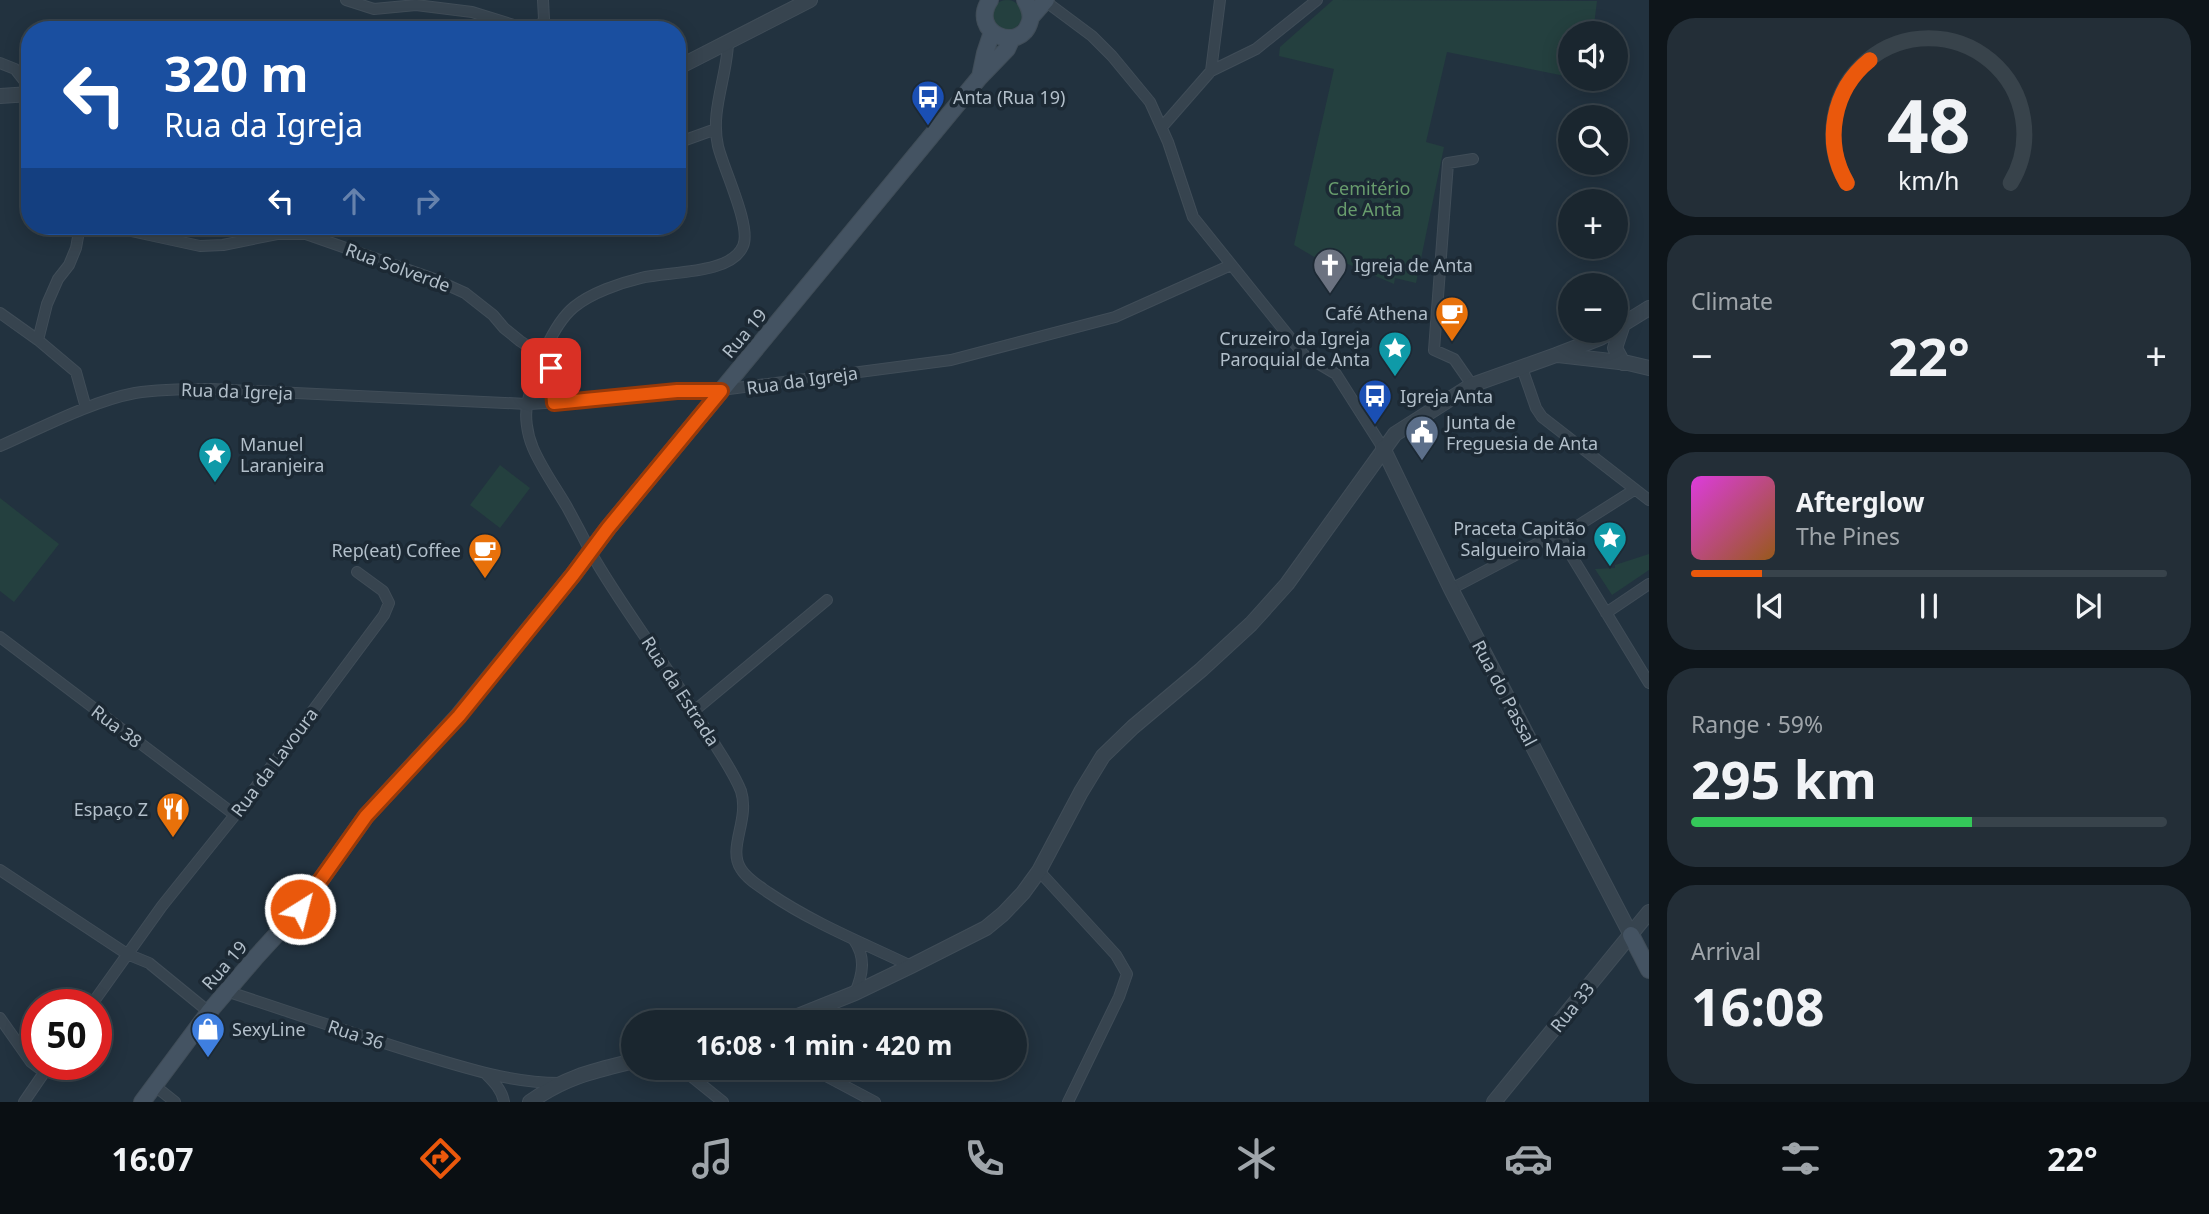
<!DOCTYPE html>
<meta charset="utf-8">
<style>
:root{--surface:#1a262f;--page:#232e37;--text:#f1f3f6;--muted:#9fa5aa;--line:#38434b;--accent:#ea580c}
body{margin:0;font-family:"Noto Sans",sans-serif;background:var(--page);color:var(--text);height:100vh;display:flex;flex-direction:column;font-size:26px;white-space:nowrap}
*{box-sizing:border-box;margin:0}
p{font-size:23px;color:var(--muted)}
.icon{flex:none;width:38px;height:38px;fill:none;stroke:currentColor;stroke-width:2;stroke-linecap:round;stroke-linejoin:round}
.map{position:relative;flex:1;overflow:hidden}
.sheet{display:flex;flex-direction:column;gap:18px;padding:18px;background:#0e151a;width:560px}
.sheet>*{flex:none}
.guide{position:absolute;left:21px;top:21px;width:665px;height:214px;border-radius:28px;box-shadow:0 4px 18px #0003,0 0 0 2px var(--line);background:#1a4fa0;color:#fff;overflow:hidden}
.fabs{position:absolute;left:1558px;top:21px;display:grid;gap:14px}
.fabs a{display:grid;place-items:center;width:70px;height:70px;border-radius:50%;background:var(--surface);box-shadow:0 4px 18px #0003,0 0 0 2px var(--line);font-size:35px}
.speed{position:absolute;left:21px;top:989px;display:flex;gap:14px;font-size:35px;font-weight:700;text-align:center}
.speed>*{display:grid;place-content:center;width:91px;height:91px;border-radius:50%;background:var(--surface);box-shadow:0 4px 18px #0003,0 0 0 2px var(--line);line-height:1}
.speed .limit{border:10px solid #d22;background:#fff;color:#111}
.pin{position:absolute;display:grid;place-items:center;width:60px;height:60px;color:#fff;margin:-30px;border-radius:14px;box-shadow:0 4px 10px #0006}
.me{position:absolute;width:77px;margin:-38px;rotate:36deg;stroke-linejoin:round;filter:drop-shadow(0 0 5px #0008)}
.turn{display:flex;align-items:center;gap:24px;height:147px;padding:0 28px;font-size:32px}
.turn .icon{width:91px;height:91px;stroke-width:2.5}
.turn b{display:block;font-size:49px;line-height:60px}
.lanes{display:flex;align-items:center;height:66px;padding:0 28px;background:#0003;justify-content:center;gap:35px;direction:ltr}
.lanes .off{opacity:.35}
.big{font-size:52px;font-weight:700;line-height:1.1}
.sheet .tile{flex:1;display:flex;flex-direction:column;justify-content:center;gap:10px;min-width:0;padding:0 24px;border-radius:28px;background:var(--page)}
.sheet .dial{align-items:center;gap:0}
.dial svg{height:182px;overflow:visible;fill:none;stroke:var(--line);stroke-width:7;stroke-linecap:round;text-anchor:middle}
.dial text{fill:var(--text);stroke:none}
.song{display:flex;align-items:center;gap:21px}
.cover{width:84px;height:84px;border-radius:10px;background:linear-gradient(135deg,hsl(300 70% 55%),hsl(30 70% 35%))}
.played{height:7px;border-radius:4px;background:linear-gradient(90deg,var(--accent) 15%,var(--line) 15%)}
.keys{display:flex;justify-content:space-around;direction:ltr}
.heat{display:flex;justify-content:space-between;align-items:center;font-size:38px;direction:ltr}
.charge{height:10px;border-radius:5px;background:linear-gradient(90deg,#34c759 59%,var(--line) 0)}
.trip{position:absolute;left:621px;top:1010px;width:406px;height:70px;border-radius:35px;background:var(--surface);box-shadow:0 4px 18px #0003,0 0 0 2px var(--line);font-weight:700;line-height:70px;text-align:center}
.menu{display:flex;height:112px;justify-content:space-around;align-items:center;background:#0a0f13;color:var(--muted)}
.menu .icon{width:49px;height:49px}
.menu .on{color:var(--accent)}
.menu b{font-size:32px;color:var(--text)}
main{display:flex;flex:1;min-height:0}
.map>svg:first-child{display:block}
</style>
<main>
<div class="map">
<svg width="1649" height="1102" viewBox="0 0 1649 1102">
<rect width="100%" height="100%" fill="#22323f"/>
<path fill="#24403f" d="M 1333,0 L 1597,1 L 1593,33 L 1570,33 L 1570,77 L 1447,52 L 1426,142 L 1444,147 L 1416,283 L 1395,278 L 1394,284 L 1320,252 L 1316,258 L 1294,245 L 1334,69 L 1279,56 L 1280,47 Z
M992 15a15 15 0 1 1 30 0a15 15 0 1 1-30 0Z
M 500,465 L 530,488 L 500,528 L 470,505 Z
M 0,498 L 59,544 L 14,602 L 0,591 Z
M 1649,554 L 1649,570 L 1612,595 L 1595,569 L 1615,568 L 1615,565 Z"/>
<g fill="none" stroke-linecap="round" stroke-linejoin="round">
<g stroke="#404d58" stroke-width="12">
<path id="minor" d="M 346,0 L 374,9 L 416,5 L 472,12 L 530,30
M 1045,1 L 1092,36 L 1112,56 L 1150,102 L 1168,142 L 1193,217 L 1304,355 L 1336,374 L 1383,448
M 539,30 L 544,19 L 543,0
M 728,43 C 727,77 710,111 718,146 C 723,168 752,227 743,246 C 731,275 669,271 641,278 C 620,283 591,293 574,307 C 551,326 535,372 528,400 C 524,415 527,434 533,448 C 542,469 556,488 567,507 C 575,522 583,536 590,551 C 614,594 644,634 671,675 C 687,699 702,723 717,748 C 726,762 735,776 741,791 C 750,820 727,848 741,869 C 747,879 759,886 769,893 C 813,923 863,943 911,966
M 0,63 L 15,69 L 30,88
M 1211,71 L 1256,49 L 1317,0
M 1162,127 L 1211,71 L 1220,0
M 677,143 L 716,129
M 108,226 L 200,246 L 223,245 L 277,234 L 306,234 L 434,279 L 465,293 L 493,315 L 504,328 L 520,341 L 544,357 L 551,368 L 554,403
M 0,313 L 38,340 L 76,372 L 86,408
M 38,340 L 47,304 L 58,279 L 69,265 L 76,248 L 80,226
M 1522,368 L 1536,408 L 1542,417 L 1649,500
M 1472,385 L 1454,359 L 1434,350 L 1448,163 L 1473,159
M 0,446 C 41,428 92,401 135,393 C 160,389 186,389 211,389 L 527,404 C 587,402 646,390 706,392 L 951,360 L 1115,317 L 1231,265
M 1560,537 L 1649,683
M 1451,589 L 1544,540 L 1560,537 L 1634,490
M 1606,613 L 1649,584
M 0,637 L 235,815
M 694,711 L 827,600
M 0,870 L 127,954 L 149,963 L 209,1012
M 1039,871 L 1116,955 L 1127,974 L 1119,997 L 1068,1102
M 854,940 C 866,957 863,974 855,993
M 226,991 C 290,1012 354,1034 419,1054 C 466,1068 511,1083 560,1083
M 92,1004 L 162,906 L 235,815 L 384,615 L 389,603 L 383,591 L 357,572
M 0,1018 L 31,1062 L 44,1072
M 681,1068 L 723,1102
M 811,1068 L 875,1102
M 486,1074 C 494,1082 502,1090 504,1102
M 155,1086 L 175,1102
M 24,1102 L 50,1064"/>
</g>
<g stroke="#404d58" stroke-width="16">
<path id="tertiary" d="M 677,68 L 810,0
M 0,96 L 30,94
M 1623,324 L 1615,348 L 1623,363
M 1615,329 L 1649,308
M 1558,355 L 1628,363 L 1649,368
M 1383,448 L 1451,589 L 1631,935
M 783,1022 L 855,993 L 911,966 L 986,928 L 1003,914 L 1023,893 L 1039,871 L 1081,792 L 1103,756 L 1133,727 L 1201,670 L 1251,624 L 1287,584 L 1395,434 L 1472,385 L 1556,355 L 1600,338 L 1612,331
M 530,1102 C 565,1077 593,1071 634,1061
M 1494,1102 L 1649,912"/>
</g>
<g stroke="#404d58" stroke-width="18">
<path id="secondary" d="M 990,0 C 968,33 1021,55 1030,21 C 1032,13 1029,7 1025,0
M 1031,17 L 1046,0
M 980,77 L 985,53 L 992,32
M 1631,935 L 1649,970
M 142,1102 L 209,1012 L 256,957 L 300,909 L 366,816 L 459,715 L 573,575 L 608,528 L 979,78 L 1007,49 L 1012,38"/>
</g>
<use href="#minor" stroke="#37444f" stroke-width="10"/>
<use href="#tertiary" stroke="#37444f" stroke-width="14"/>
<use href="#secondary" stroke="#445362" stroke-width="16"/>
</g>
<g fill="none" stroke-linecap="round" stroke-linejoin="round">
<g stroke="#983908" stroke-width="18">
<path id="route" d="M 300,909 L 366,816 L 459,716 L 573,575 L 608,528 L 721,391 L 677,391 L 554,403 L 551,368"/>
</g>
<use href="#route" stroke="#ea580c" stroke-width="12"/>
</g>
<defs>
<g id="bus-pin" transform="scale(1.75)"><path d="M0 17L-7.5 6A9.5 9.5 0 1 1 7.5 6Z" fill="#1a4fb4" stroke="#1c2934"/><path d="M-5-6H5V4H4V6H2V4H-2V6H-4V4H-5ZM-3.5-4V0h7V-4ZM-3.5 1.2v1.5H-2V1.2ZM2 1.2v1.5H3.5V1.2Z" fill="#fff"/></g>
<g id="church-pin" transform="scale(1.75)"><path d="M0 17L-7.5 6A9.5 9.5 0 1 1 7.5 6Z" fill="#6b7280" stroke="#1c2934"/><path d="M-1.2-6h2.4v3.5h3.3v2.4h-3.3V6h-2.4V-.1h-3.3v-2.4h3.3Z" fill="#fff"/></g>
<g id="cafe-pin" transform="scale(1.75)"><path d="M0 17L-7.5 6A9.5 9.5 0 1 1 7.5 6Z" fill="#e8710a" stroke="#1c2934"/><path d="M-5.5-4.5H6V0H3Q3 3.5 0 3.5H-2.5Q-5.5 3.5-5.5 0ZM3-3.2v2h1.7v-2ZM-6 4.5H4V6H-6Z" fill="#fff"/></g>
<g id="sight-pin" transform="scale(1.75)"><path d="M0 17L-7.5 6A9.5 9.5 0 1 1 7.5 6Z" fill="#0f9aa8" stroke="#1c2934"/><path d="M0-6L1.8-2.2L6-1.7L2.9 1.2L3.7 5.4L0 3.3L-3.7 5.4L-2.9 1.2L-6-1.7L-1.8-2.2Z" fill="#fff"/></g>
<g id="civic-pin" transform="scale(1.75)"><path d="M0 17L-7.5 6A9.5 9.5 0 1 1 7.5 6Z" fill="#5c6f8a" stroke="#1c2934"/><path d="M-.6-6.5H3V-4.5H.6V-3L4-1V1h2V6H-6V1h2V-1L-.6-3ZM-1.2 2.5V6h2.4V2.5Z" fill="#fff"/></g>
<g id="restaurant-pin" transform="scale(1.75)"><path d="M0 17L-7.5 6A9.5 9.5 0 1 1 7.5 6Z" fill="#e8710a" stroke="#1c2934"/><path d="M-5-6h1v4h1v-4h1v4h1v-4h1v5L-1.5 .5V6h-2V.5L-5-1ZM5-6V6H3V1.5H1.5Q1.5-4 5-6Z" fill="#fff"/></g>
<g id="shop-pin" transform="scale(1.75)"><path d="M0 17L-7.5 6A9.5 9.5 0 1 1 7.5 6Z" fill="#3f7fe0" stroke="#1c2934"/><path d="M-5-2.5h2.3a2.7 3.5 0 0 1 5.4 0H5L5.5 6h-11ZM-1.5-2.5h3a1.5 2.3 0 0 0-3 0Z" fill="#fff"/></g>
</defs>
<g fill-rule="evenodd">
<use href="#bus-pin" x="928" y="97"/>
<use href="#church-pin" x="1330" y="265"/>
<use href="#cafe-pin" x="1452" y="313"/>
<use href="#sight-pin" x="1395" y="348"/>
<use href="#bus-pin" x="1375" y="396"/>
<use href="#civic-pin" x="1422" y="432"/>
<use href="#sight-pin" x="215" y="454"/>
<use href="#sight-pin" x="1610" y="538"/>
<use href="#cafe-pin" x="485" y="550"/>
<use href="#restaurant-pin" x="173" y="809"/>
<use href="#shop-pin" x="208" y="1029"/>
</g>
<g text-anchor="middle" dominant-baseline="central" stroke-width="7" stroke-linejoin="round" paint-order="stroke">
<g font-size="18" fill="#b2bfca" stroke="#1c2934" text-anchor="start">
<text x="953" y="97">Anta (Rua 19)</text>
<text x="1354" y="265">Igreja de Anta</text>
<text x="1428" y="313" text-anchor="end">Café Athena</text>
<text x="1370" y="338" text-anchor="end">Cruzeiro da Igreja<tspan x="1370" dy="21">Paroquial de Anta</tspan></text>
<text x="1400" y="396">Igreja Anta</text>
<text x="1446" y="422">Junta de<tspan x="1446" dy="21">Freguesia de Anta</tspan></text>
<text x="240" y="444">Manuel<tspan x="240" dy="21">Laranjeira</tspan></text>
<text x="1586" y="528" text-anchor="end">Praceta Capitão<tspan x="1586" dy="21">Salgueiro Maia</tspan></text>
<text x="461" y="550" text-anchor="end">Rep(eat) Coffee</text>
<text x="148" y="809" text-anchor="end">Espaço Z</text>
<text x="232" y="1029">SexyLine</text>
</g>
<g font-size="18" fill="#689c6d" stroke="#1c2934">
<text x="1369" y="188">Cemitério<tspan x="1369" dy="21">de Anta</tspan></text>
</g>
<g font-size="18" fill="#b2bfca" stroke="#1c2934">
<text transform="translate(398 267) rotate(20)">Rua Solverde</text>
<text transform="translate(744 333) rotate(-50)">Rua 19</text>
<text transform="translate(802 380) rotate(-8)">Rua da Igreja</text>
<text transform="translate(237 391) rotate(2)">Rua da Igreja</text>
<text transform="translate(681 691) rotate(57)">Rua da Estrada</text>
<text transform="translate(1505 693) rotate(62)">Rua do Passal</text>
<text transform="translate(117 726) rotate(37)">Rua 38</text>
<text transform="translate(274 762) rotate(-53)">Rua da Lavoura</text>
<text transform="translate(224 965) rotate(-49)">Rua 19</text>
<text transform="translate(1572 1007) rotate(-51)">Rua 33</text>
<text transform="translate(356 1034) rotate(18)">Rua 36</text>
</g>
</g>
</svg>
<div class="fabs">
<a><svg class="icon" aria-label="sound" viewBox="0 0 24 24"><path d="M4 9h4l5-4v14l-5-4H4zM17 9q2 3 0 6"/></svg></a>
<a><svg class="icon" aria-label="search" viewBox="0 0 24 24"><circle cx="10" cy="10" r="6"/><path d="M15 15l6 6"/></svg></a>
<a>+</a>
<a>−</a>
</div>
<div class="speed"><div class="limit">50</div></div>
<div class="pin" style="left:551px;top:368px;background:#d93025"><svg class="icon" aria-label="arrive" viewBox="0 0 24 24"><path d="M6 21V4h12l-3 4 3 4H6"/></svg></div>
<svg class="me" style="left:300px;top:909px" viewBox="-20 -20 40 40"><circle r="17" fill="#ea580c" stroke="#fff" stroke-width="3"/><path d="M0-11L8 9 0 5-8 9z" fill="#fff"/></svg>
<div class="trip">16:08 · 1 min · 420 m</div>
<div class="guide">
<div class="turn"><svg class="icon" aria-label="left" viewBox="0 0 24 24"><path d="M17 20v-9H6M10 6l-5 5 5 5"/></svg><div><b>320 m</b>Rua da Igreja</div></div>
<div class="lanes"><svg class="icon" aria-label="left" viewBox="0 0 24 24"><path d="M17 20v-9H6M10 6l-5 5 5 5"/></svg><svg class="icon off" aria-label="ahead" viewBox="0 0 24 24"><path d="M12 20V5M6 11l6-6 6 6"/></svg><svg class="icon off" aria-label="right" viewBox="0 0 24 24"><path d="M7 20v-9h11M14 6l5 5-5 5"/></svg></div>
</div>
</div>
<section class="sheet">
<div class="tile dial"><svg viewBox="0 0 100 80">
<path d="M14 69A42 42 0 1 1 86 69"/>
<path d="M14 69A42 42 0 0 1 24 15" stroke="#ea580c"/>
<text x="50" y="56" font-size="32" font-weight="700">48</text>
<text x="50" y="72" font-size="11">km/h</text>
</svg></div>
<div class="tile"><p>Climate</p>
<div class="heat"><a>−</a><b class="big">22°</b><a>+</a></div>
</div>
<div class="tile">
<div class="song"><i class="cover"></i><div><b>Afterglow</b><p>The Pines</p></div></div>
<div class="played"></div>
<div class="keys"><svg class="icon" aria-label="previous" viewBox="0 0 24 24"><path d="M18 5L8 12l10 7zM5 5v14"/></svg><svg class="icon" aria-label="pause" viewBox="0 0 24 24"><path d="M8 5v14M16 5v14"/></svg><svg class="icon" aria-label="next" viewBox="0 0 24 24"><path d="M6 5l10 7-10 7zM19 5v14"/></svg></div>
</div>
<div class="tile"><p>Range · 59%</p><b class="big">295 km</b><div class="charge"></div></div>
<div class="tile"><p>Arrival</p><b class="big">16:08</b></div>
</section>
</main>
<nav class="menu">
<b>16:07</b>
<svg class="icon on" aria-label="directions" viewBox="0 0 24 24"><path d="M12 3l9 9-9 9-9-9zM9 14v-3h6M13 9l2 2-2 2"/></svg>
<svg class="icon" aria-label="music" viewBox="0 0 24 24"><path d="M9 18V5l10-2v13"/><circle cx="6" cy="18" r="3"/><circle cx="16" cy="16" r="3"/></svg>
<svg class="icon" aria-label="phone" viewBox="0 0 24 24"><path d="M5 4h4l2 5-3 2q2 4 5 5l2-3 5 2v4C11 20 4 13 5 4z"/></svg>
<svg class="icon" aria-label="climate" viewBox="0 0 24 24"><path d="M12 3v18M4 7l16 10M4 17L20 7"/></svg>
<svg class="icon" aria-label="car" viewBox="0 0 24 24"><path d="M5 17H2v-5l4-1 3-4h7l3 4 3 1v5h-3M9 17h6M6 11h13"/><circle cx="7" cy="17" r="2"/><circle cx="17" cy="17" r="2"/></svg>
<svg class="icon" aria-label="filters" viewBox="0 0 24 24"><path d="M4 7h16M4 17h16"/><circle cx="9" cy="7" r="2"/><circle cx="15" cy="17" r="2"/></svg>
<b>22°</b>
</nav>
